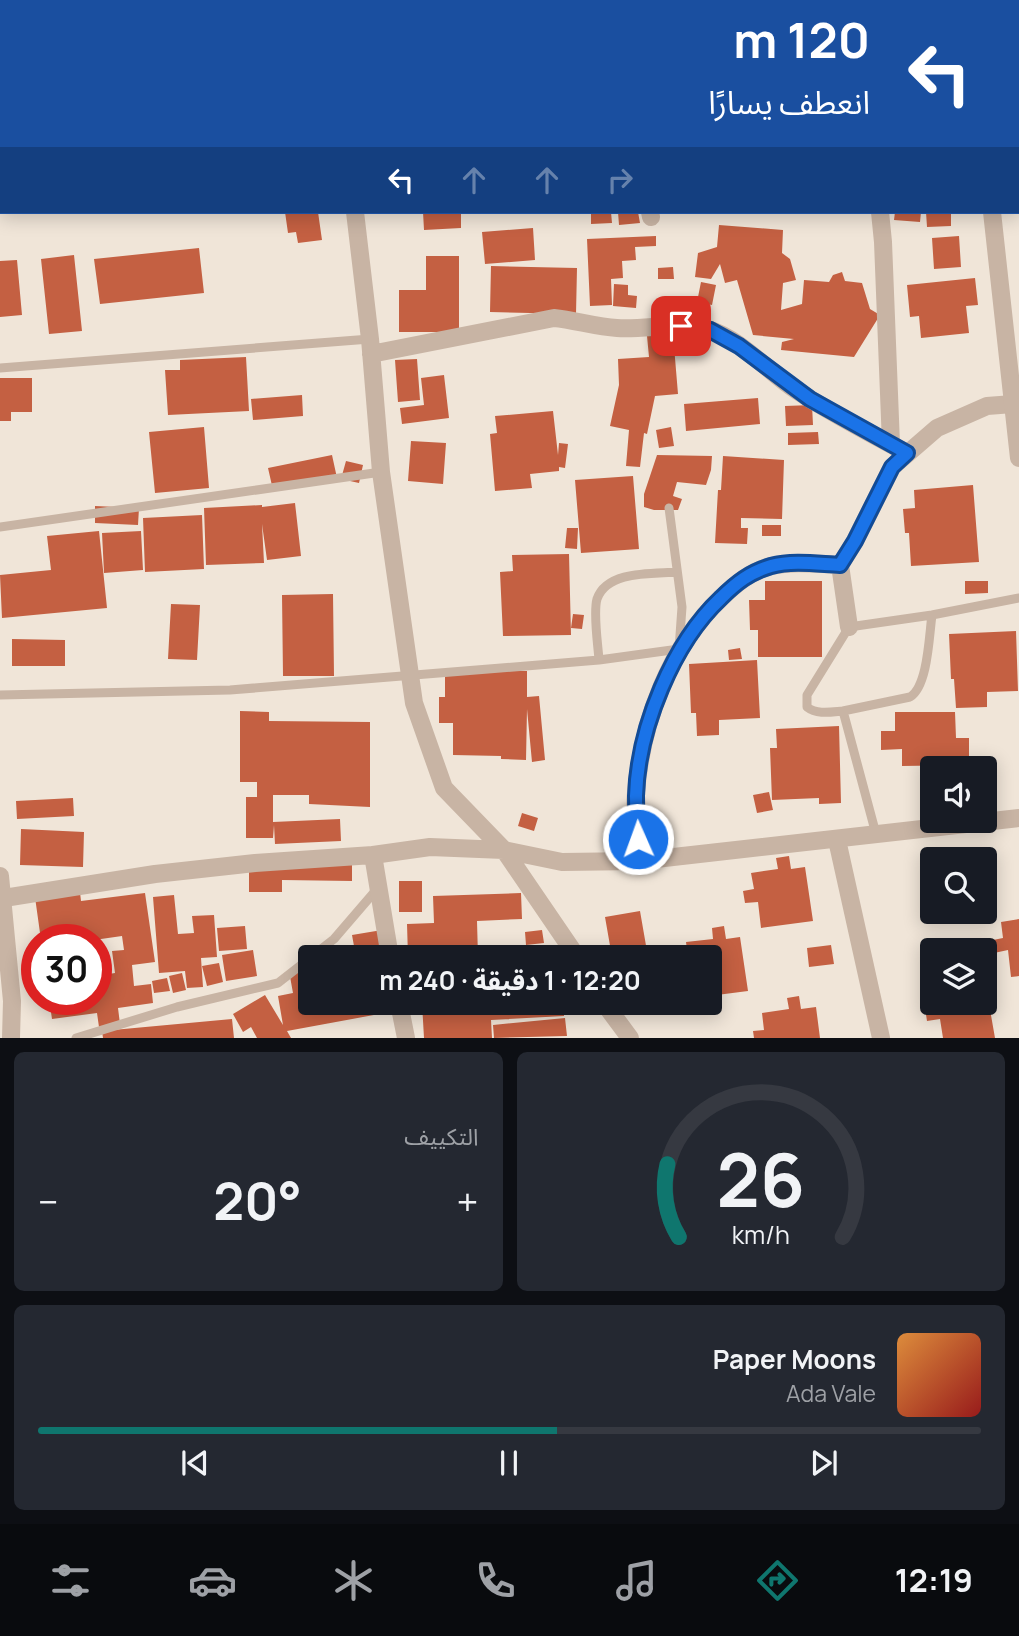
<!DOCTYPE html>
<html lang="ar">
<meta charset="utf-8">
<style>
:root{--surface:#171b24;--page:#242831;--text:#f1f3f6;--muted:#9ea1a6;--line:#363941;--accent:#0f766e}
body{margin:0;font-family:Manrope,"Noto Sans Arabic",sans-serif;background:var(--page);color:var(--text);direction:rtl;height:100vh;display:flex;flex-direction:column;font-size:26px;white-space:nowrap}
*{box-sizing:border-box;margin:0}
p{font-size:23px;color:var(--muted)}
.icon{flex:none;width:38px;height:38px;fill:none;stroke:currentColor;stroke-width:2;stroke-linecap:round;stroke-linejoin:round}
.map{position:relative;height:1038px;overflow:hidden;direction:ltr}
.side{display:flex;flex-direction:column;gap:14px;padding:14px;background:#0d0f14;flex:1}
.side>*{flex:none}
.banner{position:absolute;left:0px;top:0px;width:1020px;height:214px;box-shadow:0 4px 18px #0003;direction:rtl;background:#1a4fa0;color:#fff;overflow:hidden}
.controls{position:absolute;left:920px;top:756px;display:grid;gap:14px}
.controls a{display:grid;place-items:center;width:77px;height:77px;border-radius:7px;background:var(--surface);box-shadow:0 4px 18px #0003;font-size:35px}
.speed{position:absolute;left:21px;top:924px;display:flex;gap:14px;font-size:35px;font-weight:700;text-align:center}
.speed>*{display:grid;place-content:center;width:91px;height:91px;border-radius:50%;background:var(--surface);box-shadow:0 4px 18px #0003;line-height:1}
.speed .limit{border:10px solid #d22;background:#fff;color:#111}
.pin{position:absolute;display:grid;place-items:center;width:60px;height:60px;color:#fff;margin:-30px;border-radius:14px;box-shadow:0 4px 10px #0006}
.me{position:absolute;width:77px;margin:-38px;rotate:358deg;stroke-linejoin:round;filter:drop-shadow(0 0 5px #0008)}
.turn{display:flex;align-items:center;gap:24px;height:147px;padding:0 35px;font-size:32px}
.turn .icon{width:91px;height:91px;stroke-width:2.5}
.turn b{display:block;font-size:49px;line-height:60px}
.lanes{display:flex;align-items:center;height:66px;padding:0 35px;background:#0003;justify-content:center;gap:35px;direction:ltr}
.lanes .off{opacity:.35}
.big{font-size:52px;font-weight:700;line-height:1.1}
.side .widget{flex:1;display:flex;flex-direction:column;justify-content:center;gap:10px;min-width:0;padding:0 24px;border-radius:10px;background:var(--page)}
.side .dial{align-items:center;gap:0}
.dial svg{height:182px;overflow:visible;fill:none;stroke:var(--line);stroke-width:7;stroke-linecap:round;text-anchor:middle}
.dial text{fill:var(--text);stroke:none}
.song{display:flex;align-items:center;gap:21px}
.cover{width:84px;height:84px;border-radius:10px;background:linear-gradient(135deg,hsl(30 70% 55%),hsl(0 70% 35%))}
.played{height:7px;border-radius:4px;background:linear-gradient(90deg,var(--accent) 55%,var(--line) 55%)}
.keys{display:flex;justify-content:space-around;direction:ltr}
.heat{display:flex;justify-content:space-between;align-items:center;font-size:38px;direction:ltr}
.side .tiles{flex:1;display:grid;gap:14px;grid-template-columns:1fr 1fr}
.widget:last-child{grid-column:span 2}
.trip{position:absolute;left:298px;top:945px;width:424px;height:70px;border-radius:7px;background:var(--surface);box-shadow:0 4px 18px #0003;font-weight:700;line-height:70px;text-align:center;direction:rtl}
.dock{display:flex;height:112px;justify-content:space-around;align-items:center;background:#090b0e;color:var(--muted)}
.dock .icon{width:49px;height:49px}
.dock .selected{color:var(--accent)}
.dock b{font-size:32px;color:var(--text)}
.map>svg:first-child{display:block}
</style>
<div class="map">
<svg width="1019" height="1038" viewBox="0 0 1019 1038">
<rect width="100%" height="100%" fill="#f0e5d8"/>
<path fill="#c46042" d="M 285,212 L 318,212 L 322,240 L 298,243 L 296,232 L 288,233 Z
M 423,212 L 461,212 L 461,228 L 424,230 Z
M 591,212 L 611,212 L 612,223 L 591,224 Z
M 618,212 L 638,212 L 640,223 L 619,225 Z
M 895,212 L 921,212 L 920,222 L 894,220 Z
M 926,212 L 951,212 L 951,226 L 927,227 Z
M 719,225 L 783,230 L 782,253 L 790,259 L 796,280 L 783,283 L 781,310 L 802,304 L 804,280 L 829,282 L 833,275 L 842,272 L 845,281 L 862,283 L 870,309 L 880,315 L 854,357 L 781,350 L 782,342 L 794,339 L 753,335 L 737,280 L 725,283 L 720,264 L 711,279 L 695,277 L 698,253 L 717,247 Z
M 533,228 L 535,260 L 485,264 L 482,232 Z
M 656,236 L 656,246 L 635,247 L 636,260 L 622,261 L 623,278 L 611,279 L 612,305 L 590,306 L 587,239 Z
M 959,236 L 961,267 L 934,269 L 932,238 Z
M 199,248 L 204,293 L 100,304 L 94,259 Z
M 74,255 L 82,331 L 49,334 L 41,259 Z
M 426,256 L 459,256 L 459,332 L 399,332 L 399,290 L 426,290 Z
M 17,260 L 22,315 L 0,317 L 0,261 Z
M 491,266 L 577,268 L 576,314 L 490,312 Z
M 673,267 L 674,279 L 658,279 L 658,268 Z
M 975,278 L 978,305 L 966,306 L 969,333 L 921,338 L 919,316 L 910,317 L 907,285 Z
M 701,282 L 716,285 L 712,305 L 697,302 Z
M 614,284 L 628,285 L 628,295 L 637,296 L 636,308 L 613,306 Z
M 673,334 L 678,394 L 655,396 L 647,434 L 644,433 L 640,467 L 626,466 L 629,430 L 610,426 L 619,385 L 618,359 L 649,357 L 647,336 Z
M 246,357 L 249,411 L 168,415 L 165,370 L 180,370 L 180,360 Z
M 417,359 L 420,400 L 398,402 L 395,360 Z
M 444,375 L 449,418 L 402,424 L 400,408 L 424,405 L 421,378 Z
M 0,378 L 32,378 L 32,412 L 11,412 L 11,421 L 0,421 Z
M 302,395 L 303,416 L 253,420 L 251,399 Z
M 758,398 L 760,424 L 686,431 L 684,404 Z
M 812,405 L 813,425 L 786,426 L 785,406 Z
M 553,411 L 558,455 L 559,443 L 568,444 L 565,468 L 559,467 L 559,471 L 530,474 L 532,488 L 495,491 L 490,434 L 497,433 L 495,416 Z
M 204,427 L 209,488 L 155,493 L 149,432 Z
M 671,427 L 674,446 L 659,448 L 656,430 Z
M 818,432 L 819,444 L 788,445 L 788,433 Z
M 411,441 L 446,443 L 443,484 L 408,481 Z
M 332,455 L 337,478 L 273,490 L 268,468 Z
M 657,455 L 712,456 L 711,470 L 706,485 L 677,482 L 673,496 L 682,499 L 678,510 L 654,510 L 644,507 L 644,494 Z
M 723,456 L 784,460 L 782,519 L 741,518 L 741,528 L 748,528 L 747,544 L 715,543 L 718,490 L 721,490 Z
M 346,461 L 363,465 L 359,483 L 341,479 Z
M 633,476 L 639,549 L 581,553 L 575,480 Z
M 973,485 L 979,562 L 911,566 L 909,533 L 905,533 L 903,509 L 915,508 L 914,490 Z
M 295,503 L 301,556 L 267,560 L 262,524 L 264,563 L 206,565 L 204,508 L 262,505 L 262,507 Z
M 95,506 L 139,508 L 138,525 L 95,523 Z
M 202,515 L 204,569 L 145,572 L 143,518 Z
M 762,525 L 781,525 L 781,536 L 762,536 Z
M 567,528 L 578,528 L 577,549 L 565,548 Z
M 99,531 L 107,608 L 2,618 L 0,575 L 51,570 L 47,536 Z
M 141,531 L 143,570 L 104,573 L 102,533 Z
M 569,554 L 571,635 L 503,636 L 500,572 L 513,571 L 512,555 Z
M 765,581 L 822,581 L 822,657 L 758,657 L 758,630 L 750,630 L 749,600 L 765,600 Z
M 965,581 L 988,581 L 988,593 L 965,594 Z
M 333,594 L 334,676 L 283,676 L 282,595 Z
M 171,604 L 200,605 L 197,660 L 168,659 Z
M 573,614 L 584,615 L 582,629 L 571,628 Z
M 1016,631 L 1018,691 L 987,692 L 987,707 L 956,708 L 954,679 L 951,679 L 949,634 Z
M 12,639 L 65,640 L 65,666 L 12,666 Z
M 740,648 L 742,659 L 729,660 L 728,650 Z
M 757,660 L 760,718 L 719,720 L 719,735 L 697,736 L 696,713 L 691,713 L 689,664 Z
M 445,670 L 527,671 L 527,697 L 539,696 L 545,760 L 532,762 L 527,709 L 526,760 L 501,759 L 501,756 L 453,755 L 453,723 L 439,723 L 439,697 L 445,697 Z
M 240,711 L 269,712 L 269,721 L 370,722 L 370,807 L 309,804 L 309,795 L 273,795 L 273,822 L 340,819 L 341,841 L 275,844 L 274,825 L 273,838 L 246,838 L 246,797 L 257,797 L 257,782 L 240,782 Z
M 895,712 L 955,712 L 956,738 L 969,738 L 969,765 L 902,766 L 902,749 L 881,750 L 881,731 L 895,731 Z
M 839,726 L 841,803 L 819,804 L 819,798 L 772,800 L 770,748 L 777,748 L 776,729 Z
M 769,792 L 773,810 L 757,813 L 753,795 Z
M 73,798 L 74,816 L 17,819 L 16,801 Z
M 522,813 L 538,818 L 534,831 L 518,826 Z
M 21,829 L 84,832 L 83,867 L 20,865 Z
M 789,856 L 791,869 L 805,867 L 813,921 L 761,928 L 758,902 L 745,903 L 743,891 L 754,889 L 751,873 L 778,869 L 776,858 Z
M 249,860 L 352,860 L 352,881 L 282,880 L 282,892 L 249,892 Z
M 399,881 L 422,881 L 422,912 L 399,912 Z
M 79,884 L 81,901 L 145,893 L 155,962 L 132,965 L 134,986 L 151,984 L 153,1003 L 118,1008 L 120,1024 L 99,1027 L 97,1013 L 52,1019 L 49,999 L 96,999 L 96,976 L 115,973 L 112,951 L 124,950 L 122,936 L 94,940 L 41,940 L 34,890 Z
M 521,893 L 522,919 L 477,921 L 478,957 L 447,957 L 447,954 L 429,954 L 429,957 L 408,957 L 407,924 L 434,923 L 433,896 Z
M 174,895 L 178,934 L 194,933 L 192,916 L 214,915 L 217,957 L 201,958 L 203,987 L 187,988 L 185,971 L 159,973 L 153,897 Z
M 640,911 L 648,957 L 612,957 L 605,917 Z
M 1019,919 L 1019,976 L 1011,977 L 1008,950 L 994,953 L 993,940 L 1003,938 L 1001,922 Z
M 245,926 L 247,949 L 219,951 L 217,928 Z
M 724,926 L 726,939 L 740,937 L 748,991 L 709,996 L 709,957 L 688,957 L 686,942 L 713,939 L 712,928 Z
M 382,930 L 387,957 L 356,957 L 352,935 Z
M 542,930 L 544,943 L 526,945 L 525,932 Z
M 831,945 L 834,964 L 809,967 L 807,948 Z
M 253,950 L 257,976 L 226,981 L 222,955 Z
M 219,963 L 223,982 L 207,986 L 202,966 Z
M 310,967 L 310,1003 L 399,1003 L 401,1010 L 287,1031 L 291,1038 L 257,1038 L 251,1027 L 243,1032 L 233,1014 L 265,995 L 283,1025 L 278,996 L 293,993 L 289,971 Z
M 182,973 L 186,990 L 173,993 L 169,976 Z
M 167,978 L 170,991 L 154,993 L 152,981 Z
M 985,981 L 995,1038 L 943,1038 L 940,1019 L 927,1021 L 925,1008 L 936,1007 L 935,1003 L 985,1003 Z
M 799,996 L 801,1009 L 816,1007 L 820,1038 L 754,1038 L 753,1031 L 764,1030 L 762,1013 L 789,1009 L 787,998 Z
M 422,1003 L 564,1003 L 564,1016 L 491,1020 L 492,1038 L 424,1038 Z
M 565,1018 L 567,1036 L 494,1038 L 493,1025 Z
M 232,1019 L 234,1038 L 103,1038 L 102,1031 Z"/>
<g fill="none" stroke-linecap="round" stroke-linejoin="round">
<path stroke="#c8b4a4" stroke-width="9" d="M 1018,174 L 1019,174
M 0,368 L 370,339
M 0,527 L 381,472
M 599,660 C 598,645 593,613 597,599 C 607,570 653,574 677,572
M 0,695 L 230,690 L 599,660 L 679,649 L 682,607 L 669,508
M 843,711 L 910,697 C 928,686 929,636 932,615
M 876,834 L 843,711 C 831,712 817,715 807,707 L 807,695 L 849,627 L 932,615 L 1019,598
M 311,957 L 334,939 L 377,889
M 76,1038 L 177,1007 L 278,983 L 310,958"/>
<path stroke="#c8b4a4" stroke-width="18" d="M 331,0 L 331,2
M 633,0 L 633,2
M 760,0 L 761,2
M 355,212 L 370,339 L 381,472 L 414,703 L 444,788 L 504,850 L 577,957
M 650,212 L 651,217
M 880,212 L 883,242 L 891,444
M 371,354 L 554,318 C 575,320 596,327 617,328 C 647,330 679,321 708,329 C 741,339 767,371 796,390 C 831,413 869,433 907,453
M 840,565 L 849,627
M 837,840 L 881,1038
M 373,855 L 390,957
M 638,861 C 637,839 634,815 636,792 C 642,721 670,646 722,597 C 737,583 751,571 771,566 C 793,561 818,564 840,565 L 855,541 L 892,467 L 937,428 L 987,406 L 1013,404
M 0,876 L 12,1001 L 11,1038
M 4,898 L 155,874 L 255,863 L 373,855 L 430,847 L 504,850 L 562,862 L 638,861 L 1019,818
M 399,1003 L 406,1038
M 604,1003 L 630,1038"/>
<path stroke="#c8b4a4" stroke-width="18" d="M 965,0 L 965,2
M 992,212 L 1019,458"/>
<path stroke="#9c8376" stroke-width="18" d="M 50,2 L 57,0
M 0,15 L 2,14"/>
</g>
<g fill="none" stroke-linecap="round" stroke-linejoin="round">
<g stroke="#114b97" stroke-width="18">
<path id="route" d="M 638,839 C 637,824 636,810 636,796 C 638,728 673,643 721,598 C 736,583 750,572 771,566 C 793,560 818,564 840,565 L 855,541 L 892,467 L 907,453 L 810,399 L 739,346 L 710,330 L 681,326"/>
</g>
<use href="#route" stroke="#1a73e8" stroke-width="12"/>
</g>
</svg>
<div class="controls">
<a><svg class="icon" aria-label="sound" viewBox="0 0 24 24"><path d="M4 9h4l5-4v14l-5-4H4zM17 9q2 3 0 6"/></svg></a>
<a><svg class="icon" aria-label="search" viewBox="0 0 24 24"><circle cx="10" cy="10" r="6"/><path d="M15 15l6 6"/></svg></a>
<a><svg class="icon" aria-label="layers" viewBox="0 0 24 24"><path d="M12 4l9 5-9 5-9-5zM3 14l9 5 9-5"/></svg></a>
</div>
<div class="speed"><div class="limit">30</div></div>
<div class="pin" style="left:681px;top:326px;background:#d93025"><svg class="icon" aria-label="arrive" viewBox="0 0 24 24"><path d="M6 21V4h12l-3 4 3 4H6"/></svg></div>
<svg class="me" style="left:638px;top:839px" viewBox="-20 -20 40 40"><circle r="17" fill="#1a73e8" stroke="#fff" stroke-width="3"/><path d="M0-11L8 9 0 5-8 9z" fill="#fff"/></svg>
<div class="trip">12:20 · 1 دقيقة · 240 m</div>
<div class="banner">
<div class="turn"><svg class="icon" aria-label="left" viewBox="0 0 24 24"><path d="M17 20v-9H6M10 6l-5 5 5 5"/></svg><div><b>120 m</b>انعطف يسارًا</div></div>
<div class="lanes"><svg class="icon" aria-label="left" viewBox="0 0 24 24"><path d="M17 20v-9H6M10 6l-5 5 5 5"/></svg><svg class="icon off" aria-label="ahead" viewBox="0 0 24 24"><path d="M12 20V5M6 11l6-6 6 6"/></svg><svg class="icon off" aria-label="ahead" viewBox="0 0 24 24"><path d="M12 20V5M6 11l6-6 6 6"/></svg><svg class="icon off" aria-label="right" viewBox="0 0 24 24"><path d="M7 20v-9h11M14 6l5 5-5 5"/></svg></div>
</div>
</div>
<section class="side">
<div class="tiles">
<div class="widget dial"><svg viewBox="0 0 100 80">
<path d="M14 69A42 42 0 1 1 86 69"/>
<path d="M14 69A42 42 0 0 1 9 37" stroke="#0f766e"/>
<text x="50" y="56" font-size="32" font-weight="700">26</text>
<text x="50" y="72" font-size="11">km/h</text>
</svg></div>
<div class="widget"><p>التكييف</p>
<div class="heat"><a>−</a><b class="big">20°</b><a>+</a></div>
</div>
<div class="widget">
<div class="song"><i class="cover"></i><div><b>Paper Moons</b><p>Ada Vale</p></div></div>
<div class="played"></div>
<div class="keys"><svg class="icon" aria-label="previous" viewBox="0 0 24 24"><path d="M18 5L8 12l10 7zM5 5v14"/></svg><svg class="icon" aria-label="pause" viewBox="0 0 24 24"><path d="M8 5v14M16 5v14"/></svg><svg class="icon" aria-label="next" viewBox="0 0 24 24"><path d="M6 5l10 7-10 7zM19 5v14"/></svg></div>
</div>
</div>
</section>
<nav class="dock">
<b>12:19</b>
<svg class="icon selected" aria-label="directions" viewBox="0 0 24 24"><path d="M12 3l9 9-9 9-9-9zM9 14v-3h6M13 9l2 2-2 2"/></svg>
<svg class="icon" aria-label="music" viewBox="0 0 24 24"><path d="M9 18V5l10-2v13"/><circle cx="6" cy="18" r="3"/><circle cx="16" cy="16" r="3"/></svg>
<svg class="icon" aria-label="phone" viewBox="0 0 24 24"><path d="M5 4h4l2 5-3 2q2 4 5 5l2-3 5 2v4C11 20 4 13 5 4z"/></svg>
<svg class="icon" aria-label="climate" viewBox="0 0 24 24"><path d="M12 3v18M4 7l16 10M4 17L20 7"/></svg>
<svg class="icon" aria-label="car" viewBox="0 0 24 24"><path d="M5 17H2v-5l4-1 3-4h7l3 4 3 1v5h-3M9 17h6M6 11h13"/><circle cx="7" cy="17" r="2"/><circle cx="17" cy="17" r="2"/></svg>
<svg class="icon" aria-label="filters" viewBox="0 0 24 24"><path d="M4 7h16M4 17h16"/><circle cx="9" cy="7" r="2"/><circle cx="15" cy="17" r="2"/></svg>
</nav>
